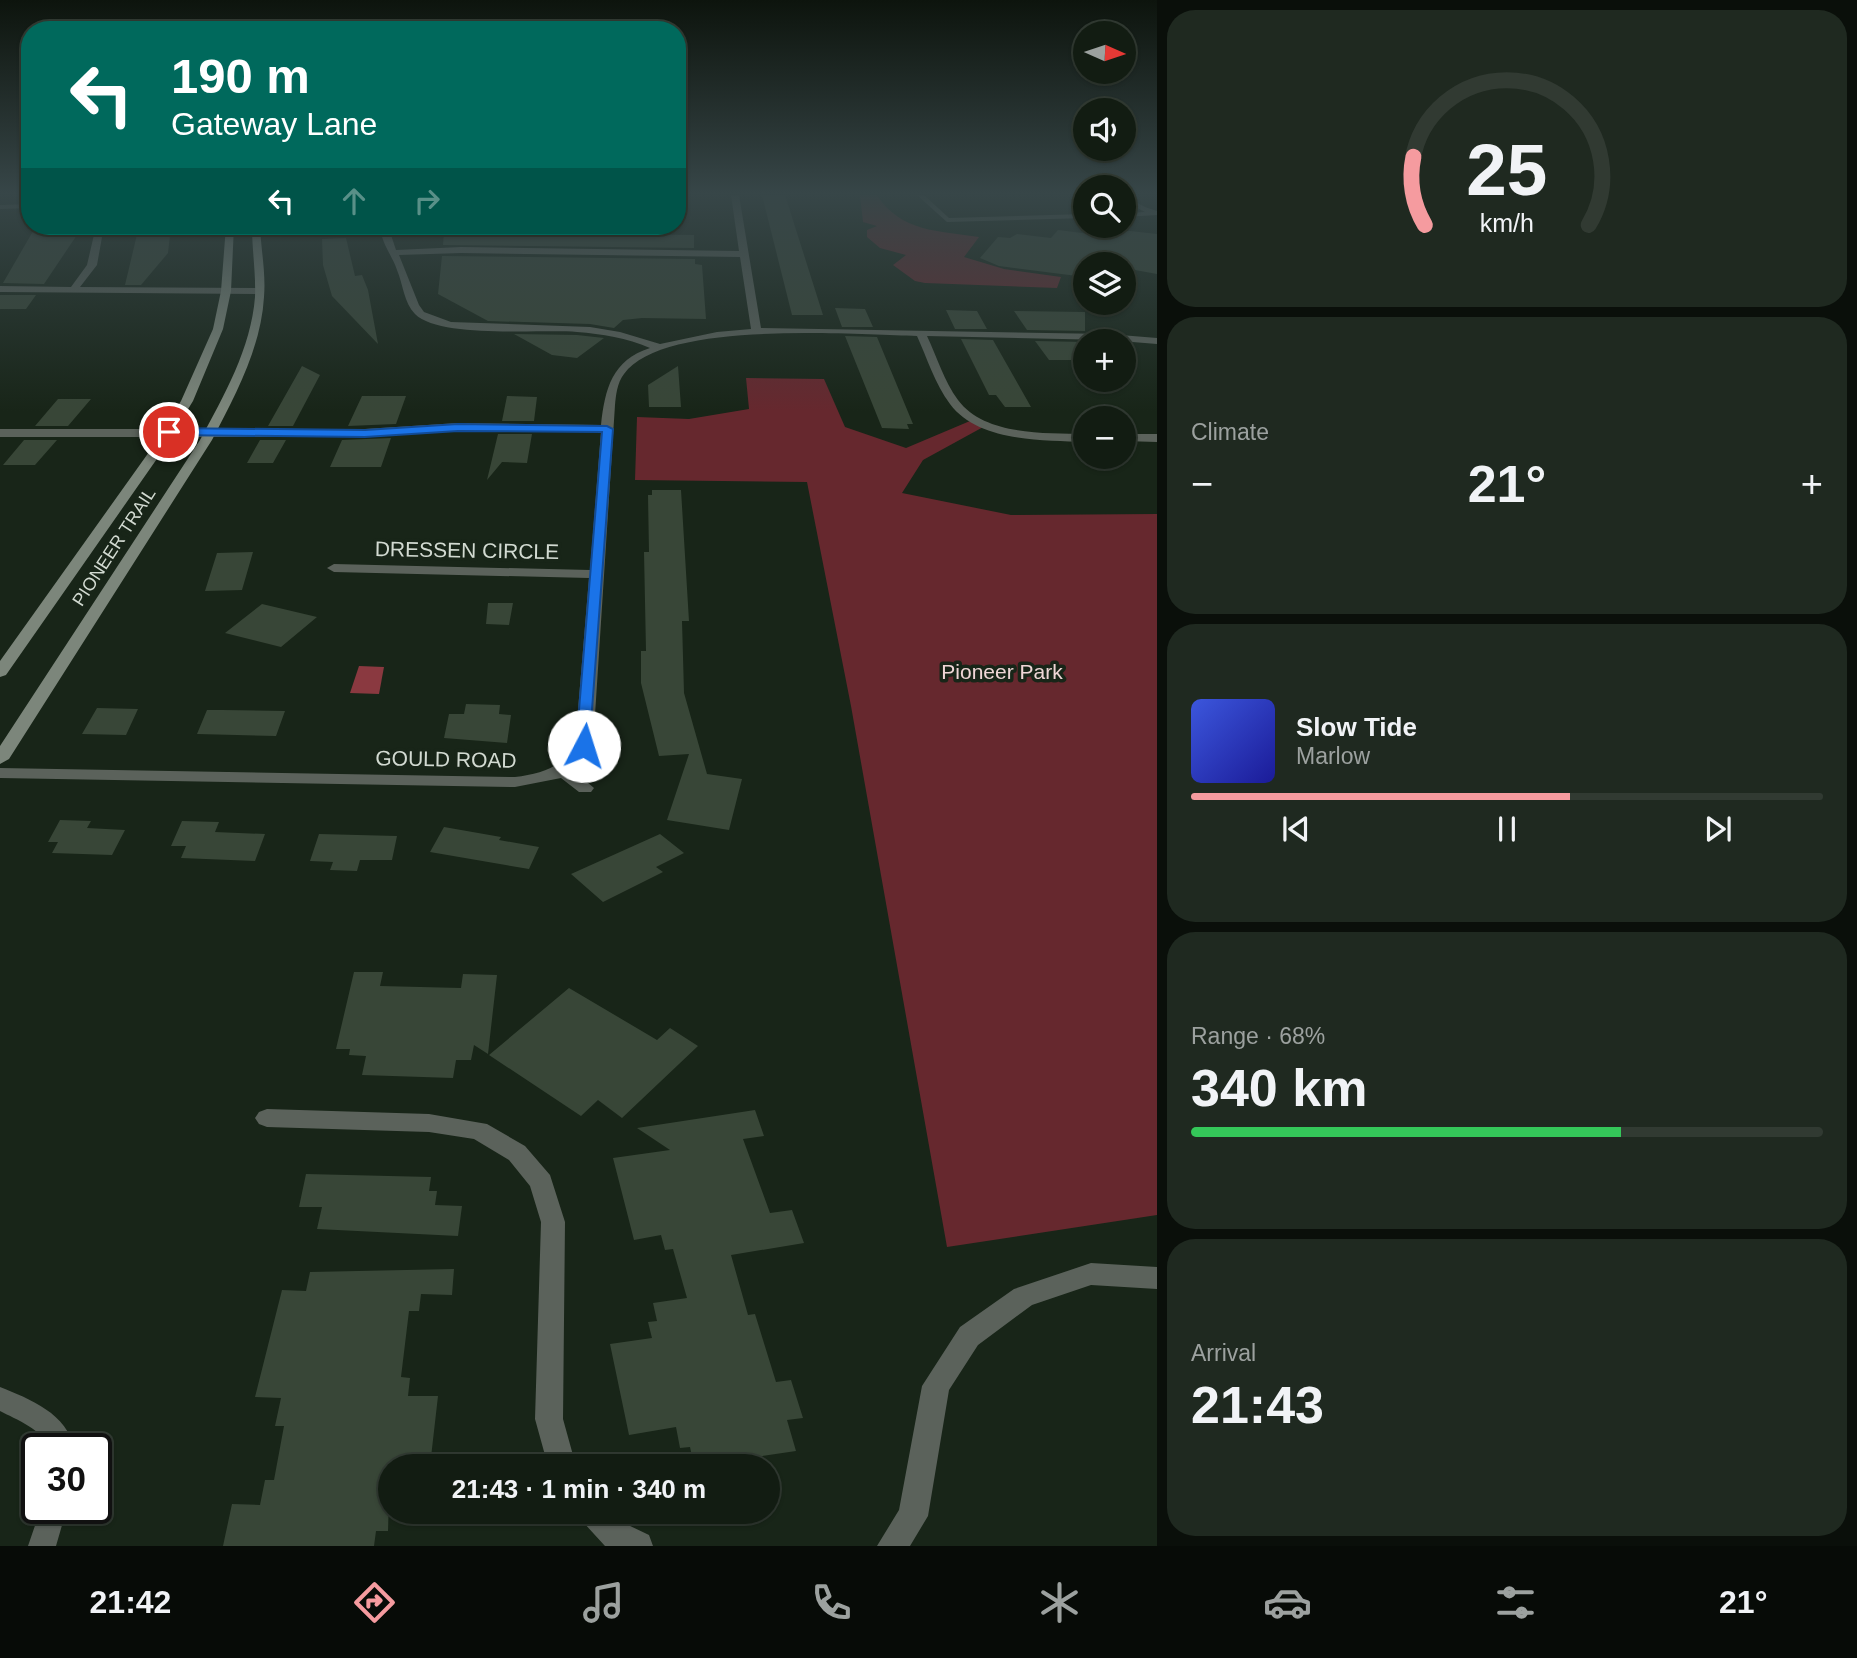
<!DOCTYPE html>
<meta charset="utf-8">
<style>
:root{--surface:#121c12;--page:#1f2920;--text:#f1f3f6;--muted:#9ca19f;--line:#313a32;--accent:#f59b9f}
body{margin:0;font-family:Arial,sans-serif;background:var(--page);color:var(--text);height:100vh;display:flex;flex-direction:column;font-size:26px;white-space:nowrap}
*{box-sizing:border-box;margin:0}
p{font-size:23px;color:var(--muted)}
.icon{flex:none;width:38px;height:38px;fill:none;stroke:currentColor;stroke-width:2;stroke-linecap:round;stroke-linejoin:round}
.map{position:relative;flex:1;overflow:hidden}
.details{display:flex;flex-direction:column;gap:10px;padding:10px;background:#0a0f0a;width:700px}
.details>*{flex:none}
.banner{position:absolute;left:21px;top:21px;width:665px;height:214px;border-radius:28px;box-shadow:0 2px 5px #0004,0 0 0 2px var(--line);background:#00695c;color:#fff;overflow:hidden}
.needle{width:46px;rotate:93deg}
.buttons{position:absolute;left:1073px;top:21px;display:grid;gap:14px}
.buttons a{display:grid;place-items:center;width:63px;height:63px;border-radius:50%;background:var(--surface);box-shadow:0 2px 5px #0004,0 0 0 2px var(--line);font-size:35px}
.speed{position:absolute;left:21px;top:1433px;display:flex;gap:14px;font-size:35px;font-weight:700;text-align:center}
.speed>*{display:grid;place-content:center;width:91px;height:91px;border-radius:50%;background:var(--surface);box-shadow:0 2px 5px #0004,0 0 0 2px var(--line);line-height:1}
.speed .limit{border:4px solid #111;border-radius:10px;background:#fff;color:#111}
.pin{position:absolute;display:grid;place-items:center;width:60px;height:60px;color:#fff;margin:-30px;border:4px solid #fff;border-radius:50%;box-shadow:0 2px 7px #0007}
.me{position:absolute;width:77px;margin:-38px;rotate:5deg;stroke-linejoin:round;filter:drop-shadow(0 0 5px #0008)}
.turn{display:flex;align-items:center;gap:24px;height:147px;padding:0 35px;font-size:32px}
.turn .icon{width:91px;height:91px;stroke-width:2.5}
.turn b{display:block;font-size:49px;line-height:60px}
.lanes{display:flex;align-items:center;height:66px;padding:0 35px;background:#0003;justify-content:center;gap:35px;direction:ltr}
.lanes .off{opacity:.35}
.big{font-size:52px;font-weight:800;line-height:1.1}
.details .widget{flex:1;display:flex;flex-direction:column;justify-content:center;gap:10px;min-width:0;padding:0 24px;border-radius:28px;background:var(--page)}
.details .dial{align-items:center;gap:0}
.dial svg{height:182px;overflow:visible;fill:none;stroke:var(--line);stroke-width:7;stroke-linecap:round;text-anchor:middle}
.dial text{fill:var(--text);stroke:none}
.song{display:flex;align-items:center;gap:21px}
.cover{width:84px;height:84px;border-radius:10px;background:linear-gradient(135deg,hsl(230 70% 55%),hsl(240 70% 35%))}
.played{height:7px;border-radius:4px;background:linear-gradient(90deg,var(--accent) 60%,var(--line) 60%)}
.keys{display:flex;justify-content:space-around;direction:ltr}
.heat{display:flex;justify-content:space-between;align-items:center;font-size:38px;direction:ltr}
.charge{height:10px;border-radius:5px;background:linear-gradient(90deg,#34c759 68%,var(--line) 0)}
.trip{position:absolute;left:378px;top:1454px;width:402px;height:70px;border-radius:35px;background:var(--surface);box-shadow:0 2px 5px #0004,0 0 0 2px var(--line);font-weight:800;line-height:70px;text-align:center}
.tabs{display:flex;height:112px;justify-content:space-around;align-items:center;background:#070b07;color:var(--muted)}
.tabs .icon{width:49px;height:49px}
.tabs .current{color:var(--accent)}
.tabs b{font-size:32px;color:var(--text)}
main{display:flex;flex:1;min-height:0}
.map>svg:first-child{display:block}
</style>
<main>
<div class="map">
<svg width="1157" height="1546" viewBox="0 0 1157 1546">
<rect width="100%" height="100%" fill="#182518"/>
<path fill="#66282e" d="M 860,195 L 877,195 C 900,232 940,231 979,237 L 964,257 L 1004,269 L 1061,277 L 1057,288 L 925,283 L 915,281 L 893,265 L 906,255 L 880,248 L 867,237 L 867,230 L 877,226 L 863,222 Z
M 746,378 L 824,379 L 845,427 L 906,448 L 970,421 L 985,426 L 923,460 L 902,493 L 1011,515 L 1157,514 L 1157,1215 L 947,1247 L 851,706 L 807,482 L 635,480 L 637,417 L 689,419 L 749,409 Z"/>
<path fill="#8a3940" d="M 359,666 L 384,667 L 379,694 L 350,693 Z"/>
<path fill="#384637" d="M 762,195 L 785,195 L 823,315 L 792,315 Z
M 36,226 L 83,226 L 44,284 L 3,283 Z
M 139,226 L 171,226 L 168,253 L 141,285 L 125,285 Z
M 1103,228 L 1157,234 L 1157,274 L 1124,268 L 1124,264 L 1085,259 L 1085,277 L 999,266 L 980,258 L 998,237 L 1010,238 L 1017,234 L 1051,238 L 1058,230 L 1098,235 Z
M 496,230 L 584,230 L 618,234 L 694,235 L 694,248 L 443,245 L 444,233 L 495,233 Z
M 346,238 L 355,276 L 362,275 L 368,290 L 378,344 L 332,296 L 323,265 L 322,239 Z
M 442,256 L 695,259 L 695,264 L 702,265 L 706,319 L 642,318 L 623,320 L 614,328 L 590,324 L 488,321 L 438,294 Z
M 0,295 L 36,295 L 26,309 L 0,309 Z
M 835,308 L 865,309 L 873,327 L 842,327 Z
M 946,310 L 977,311 L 987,329 L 955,329 Z
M 1014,311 L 1085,312 L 1085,331 L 1027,330 Z
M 514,334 L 577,335 L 604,338 L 577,358 L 552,355 Z
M 845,336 L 877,337 L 913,424 L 907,424 L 909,429 L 882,428 Z
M 961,339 L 993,340 L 1031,407 L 1005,407 L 996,395 L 989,395 Z
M 1035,341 L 1085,342 L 1085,360 L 1049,360 Z
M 302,366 L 320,375 L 293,426 L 268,426 Z
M 678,366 L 681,407 L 649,407 L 648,385 Z
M 362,396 L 406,396 L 396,424 L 348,426 Z
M 507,396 L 537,397 L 534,421 L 502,421 Z
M 58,399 L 91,399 L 68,426 L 35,426 Z
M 498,434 L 532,434 L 527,463 L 502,462 L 487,480 Z
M 391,438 L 381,467 L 330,467 L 342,440 Z
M 24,440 L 57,440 L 35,465 L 3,465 Z
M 260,440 L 286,440 L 273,463 L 247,463 Z
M 652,490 L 681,490 L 689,621 L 682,621 L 684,693 L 707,774 L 742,779 L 729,830 L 667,820 L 689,754 L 659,756 L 641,683 L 641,651 L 646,651 L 644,552 L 649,552 L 648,495 L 652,495 Z
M 253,552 L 242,590 L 205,591 L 217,553 Z
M 488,603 L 513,603 L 509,625 L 486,624 Z
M 262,604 L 317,617 L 281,647 L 225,633 Z
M 466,704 L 500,705 L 499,714 L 511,715 L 507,743 L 444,738 L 449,714 L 464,714 Z
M 97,708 L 138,709 L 126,735 L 82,734 Z
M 207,710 L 222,710 L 285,711 L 276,736 L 197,734 Z
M 60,820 L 91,821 L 87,828 L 125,830 L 112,855 L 52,853 L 58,842 L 48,842 Z
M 182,821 L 219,822 L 215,832 L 265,834 L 255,861 L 181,858 L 186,846 L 171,846 Z
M 444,827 L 501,837 L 499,840 L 539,847 L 529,869 L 430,852 Z
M 319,834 L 397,836 L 392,860 L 360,860 L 357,871 L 330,870 L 333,862 L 310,861 Z
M 660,834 L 684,853 L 656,867 L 663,872 L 603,902 L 571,874 Z
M 354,972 L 383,972 L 380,986 L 461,988 L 463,974 L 497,975 L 488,1054 L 474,1045 L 471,1060 L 456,1060 L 453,1078 L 362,1075 L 366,1056 L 349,1055 L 350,1049 L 336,1049 Z
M 569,988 L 657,1040 L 670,1028 L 698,1046 L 622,1118 L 598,1100 L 581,1116 L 489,1055 Z
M 755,1110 L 764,1136 L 743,1139 L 770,1213 L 792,1210 L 804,1243 L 731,1255 L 748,1315 L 755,1314 L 776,1382 L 791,1380 L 803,1418 L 787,1420 L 796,1451 L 694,1466 L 690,1447 L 680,1448 L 676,1427 L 629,1435 L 610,1344 L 652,1338 L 648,1322 L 657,1321 L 653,1303 L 687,1298 L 673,1249 L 665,1250 L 661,1235 L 634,1240 L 613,1158 L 670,1150 L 637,1128 Z
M 306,1174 L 431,1177 L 429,1191 L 437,1191 L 435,1205 L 462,1206 L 458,1236 L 317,1229 L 322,1207 L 299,1207 Z
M 454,1269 L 452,1295 L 421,1294 L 419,1311 L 409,1311 L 401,1377 L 410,1378 L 408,1396 L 438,1396 L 430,1466 L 390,1466 L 388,1531 L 376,1531 L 374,1546 L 223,1546 L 232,1504 L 260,1505 L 265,1480 L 274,1480 L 284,1426 L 275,1426 L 281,1398 L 255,1397 L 282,1290 L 306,1291 L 310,1272 Z"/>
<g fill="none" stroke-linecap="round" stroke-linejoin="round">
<path fill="#5b625b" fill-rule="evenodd" d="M 917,195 L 924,195 L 949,218 L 1085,214 L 1085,218 L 947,222 Z
M 1124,196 L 1145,207 L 1157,211 L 1157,215 L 1124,217 L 1124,213 L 1145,212 L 1124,201 Z
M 0,1387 C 30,1399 68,1414 74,1449 L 48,1449 C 45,1430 15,1419 0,1411 Z
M 41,1508 L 67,1508 L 56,1546 L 28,1546 Z"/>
<path fill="#5b625b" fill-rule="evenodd" d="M 731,195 L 739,195 L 761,328 L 1108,334 L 1157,338 L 1157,344 L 1108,340 L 927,336 C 937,357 944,381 958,400 C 985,436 1045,433 1085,434 L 1085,442 C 1042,440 978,442 950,404 C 935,384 927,358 917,336 C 854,335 663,319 624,374 C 617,383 616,395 615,405 L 593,746 L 573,770 L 594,788 L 591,792 L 579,792 L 561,778 L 515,787 L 0,778 L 0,768 L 515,777 C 540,774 561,768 575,746 L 589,578 L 334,572 L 327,568 L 334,564 L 590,570 L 601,432 L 458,431 L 365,437 L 0,437 L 0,429 L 365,429 L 458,423 L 601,425 C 605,389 612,360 650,348 C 627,338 602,334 577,332 C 541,329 440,339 415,314 C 404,303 403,284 397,270 C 392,255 381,243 380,226 L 388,226 L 396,250 L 461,247 L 739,251 ZM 461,253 L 740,257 L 751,329 L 717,332 L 660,344 L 620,332 L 590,327 L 451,322 L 424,312 L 419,305 L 399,255 Z
M 30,204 L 30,208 L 0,209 L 0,205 Z
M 96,226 L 104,226 L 97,265 L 80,287 L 259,288 L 264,291 L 259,294 L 0,292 L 0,286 L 71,287 L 87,265 Z
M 1157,434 L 1157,442 L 1124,441 L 1124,434 Z
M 267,1109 L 429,1114 L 487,1124 L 525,1146 L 550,1175 L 565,1222 L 563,1419 L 576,1466 L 548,1466 L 535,1419 L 541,1222 L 530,1186 L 509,1160 L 474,1139 L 429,1132 L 267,1127 L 259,1124 L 255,1118 L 259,1112 Z
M 1091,1263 L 1157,1267 L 1157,1289 L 1091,1285 L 1032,1305 L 978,1345 L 949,1390 L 928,1516 L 910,1546 L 877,1546 L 899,1510 L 922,1386 L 960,1327 L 1014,1289 Z
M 578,1512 L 614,1512 L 626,1524 L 649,1535 L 653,1546 L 605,1546 L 583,1522 Z"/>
<path fill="#7c867b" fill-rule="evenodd" d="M 226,226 L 234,226 L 231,291 L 223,329 L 193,401 L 161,453 L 6,675 L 0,677 L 0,661 L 149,452 L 181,401 L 213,329 L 221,291 Z
M 252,226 L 260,226 C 261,250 266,273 264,297 C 261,348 235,396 212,440 L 9,759 L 0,764 L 0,746 L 200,440 C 224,396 251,348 255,297 C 256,274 252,250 252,226 Z"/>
</g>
<linearGradient id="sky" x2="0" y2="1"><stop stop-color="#0d140d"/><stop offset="0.47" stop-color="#374648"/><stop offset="1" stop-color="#374648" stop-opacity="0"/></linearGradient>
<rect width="1157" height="411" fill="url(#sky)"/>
<path fill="#1a73e8" stroke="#114b97" stroke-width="2" d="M 458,424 L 607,426 L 613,429 L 589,750 L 584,751 L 576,746 L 602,432 L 458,431 L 365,437 L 169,435 L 164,432 L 169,428 L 365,430 Z"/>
<g text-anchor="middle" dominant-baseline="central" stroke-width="7" stroke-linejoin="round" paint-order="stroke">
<g font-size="18" fill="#d2dad1" stroke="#182518">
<text transform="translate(114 547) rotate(-57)">PIONEER TRAIL</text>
</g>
<g font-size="21" fill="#d2dad1" stroke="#182518">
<text transform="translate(467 550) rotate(1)">DRESSEN CIRCLE</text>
<text transform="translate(446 759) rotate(1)">GOULD ROAD</text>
</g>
<g font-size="21" fill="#efd6d6" stroke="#182518">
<text x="1002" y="671">Pioneer Park</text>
</g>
</g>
</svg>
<div class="buttons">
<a><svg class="needle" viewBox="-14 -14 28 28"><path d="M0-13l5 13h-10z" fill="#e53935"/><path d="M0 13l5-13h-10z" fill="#9ca19f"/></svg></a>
<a><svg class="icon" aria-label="sound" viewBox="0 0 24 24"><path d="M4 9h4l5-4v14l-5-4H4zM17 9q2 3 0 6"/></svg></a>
<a><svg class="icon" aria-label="search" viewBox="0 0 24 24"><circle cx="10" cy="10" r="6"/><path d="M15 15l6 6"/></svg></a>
<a><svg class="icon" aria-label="layers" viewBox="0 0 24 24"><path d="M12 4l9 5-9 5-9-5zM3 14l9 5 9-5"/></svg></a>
<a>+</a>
<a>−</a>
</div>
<div class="speed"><div class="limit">30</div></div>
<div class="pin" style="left:169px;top:432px;background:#d93025"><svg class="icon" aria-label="arrive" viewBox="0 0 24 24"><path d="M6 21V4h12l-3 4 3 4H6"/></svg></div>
<svg class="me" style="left:584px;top:746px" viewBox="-20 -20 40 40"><circle r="19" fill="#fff"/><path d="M0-13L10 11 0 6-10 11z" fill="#1a73e8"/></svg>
<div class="trip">21:43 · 1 min · 340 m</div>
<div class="banner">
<div class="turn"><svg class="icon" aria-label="left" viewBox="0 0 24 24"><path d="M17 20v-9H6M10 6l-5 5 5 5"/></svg><div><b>190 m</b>Gateway Lane</div></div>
<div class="lanes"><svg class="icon" aria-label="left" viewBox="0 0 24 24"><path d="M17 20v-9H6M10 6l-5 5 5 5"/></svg><svg class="icon off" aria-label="ahead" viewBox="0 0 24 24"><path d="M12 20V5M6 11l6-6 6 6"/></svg><svg class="icon off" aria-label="right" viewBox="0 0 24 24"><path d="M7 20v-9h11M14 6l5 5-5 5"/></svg></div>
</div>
</div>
<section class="details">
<div class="widget dial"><svg viewBox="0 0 100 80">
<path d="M14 69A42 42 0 1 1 86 69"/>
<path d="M14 69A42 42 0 0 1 9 39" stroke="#f59b9f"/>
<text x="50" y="56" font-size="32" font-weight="700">25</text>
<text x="50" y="72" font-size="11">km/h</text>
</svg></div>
<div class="widget"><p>Climate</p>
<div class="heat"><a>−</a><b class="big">21°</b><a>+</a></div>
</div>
<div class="widget">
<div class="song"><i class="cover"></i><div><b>Slow Tide</b><p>Marlow</p></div></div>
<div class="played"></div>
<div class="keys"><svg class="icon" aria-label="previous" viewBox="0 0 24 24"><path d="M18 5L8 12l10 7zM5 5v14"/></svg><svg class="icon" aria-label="pause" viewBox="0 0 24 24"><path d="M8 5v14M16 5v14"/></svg><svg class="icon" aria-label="next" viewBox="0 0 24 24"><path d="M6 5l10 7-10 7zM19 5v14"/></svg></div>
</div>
<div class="widget"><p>Range · 68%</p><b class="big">340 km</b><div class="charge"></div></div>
<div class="widget"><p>Arrival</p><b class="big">21:43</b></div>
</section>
</main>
<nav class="tabs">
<b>21:42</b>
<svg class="icon current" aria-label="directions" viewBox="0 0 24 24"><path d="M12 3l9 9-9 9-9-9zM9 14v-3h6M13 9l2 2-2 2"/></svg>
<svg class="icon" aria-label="music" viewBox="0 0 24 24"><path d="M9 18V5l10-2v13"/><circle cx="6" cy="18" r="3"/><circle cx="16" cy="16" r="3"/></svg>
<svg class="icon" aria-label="phone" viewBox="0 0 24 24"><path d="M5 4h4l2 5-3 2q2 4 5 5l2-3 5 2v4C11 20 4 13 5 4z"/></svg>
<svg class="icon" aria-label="climate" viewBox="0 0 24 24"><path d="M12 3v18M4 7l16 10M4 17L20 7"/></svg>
<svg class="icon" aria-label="car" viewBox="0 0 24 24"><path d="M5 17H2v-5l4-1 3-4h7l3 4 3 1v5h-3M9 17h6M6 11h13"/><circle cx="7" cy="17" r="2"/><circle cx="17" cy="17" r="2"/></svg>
<svg class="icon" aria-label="filters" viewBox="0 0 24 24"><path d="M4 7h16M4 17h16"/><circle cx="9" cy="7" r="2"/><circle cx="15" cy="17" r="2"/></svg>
<b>21°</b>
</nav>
